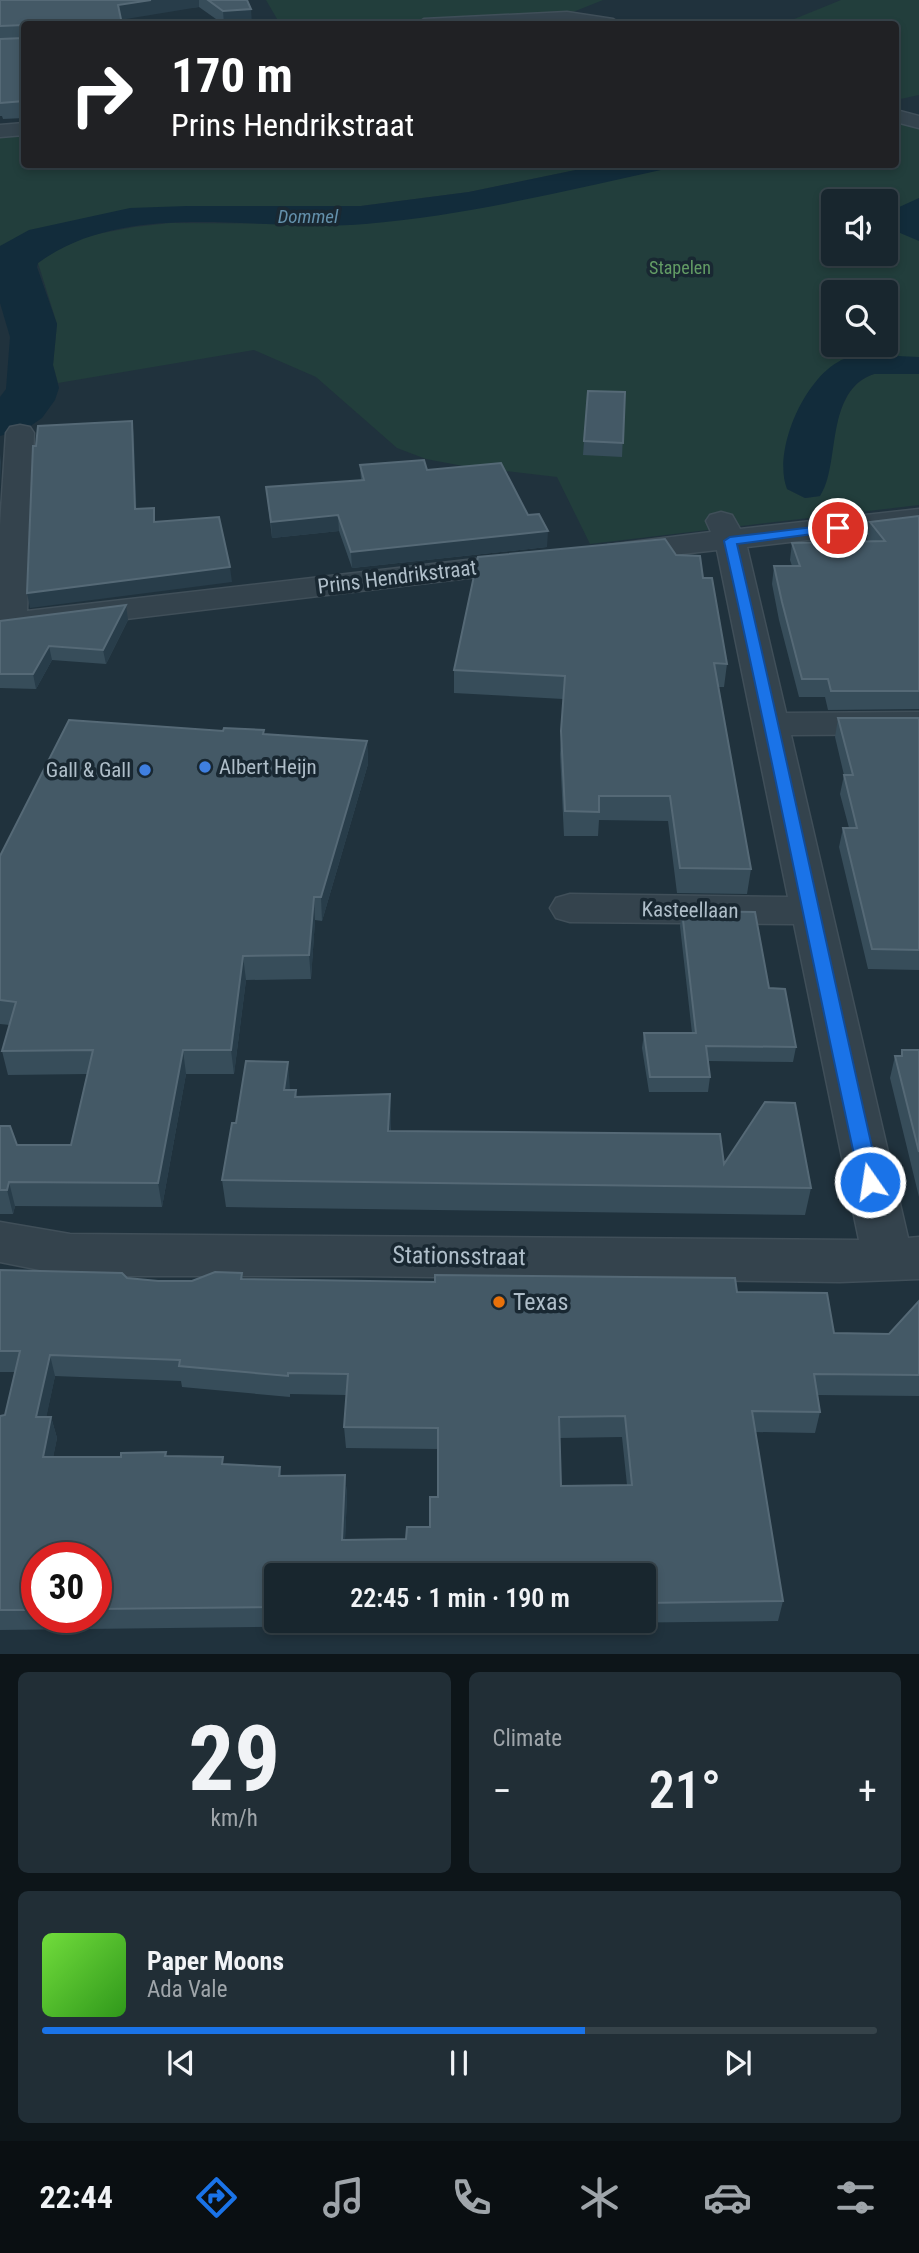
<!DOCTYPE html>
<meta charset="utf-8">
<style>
:root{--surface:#18262e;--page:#212e36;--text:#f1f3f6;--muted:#9fa5aa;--line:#36434a;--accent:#1a73e8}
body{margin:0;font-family:"Roboto Condensed",sans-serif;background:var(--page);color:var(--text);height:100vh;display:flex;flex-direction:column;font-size:26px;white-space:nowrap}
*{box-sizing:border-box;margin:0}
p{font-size:23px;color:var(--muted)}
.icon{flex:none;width:38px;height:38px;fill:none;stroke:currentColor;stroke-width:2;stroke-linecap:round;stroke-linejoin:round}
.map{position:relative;height:1654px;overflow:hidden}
.sheet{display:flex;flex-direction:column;gap:18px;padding:18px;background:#0d1519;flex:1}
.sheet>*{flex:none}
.hud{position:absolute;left:21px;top:21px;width:878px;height:147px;border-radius:7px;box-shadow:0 4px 10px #0003,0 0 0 2px var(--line);background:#202124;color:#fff;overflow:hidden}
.buttons{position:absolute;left:821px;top:189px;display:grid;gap:14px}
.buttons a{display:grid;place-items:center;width:77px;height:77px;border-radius:7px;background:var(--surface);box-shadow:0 4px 10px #0003,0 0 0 2px var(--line);font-size:35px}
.speed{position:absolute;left:21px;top:1542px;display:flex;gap:14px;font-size:35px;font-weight:700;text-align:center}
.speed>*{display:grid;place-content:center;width:91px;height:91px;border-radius:50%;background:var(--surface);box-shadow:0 4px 10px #0003,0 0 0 2px var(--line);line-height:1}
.speed .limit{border:10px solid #d22;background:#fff;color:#111}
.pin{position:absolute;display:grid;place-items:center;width:60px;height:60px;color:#fff;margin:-30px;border:4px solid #fff;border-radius:50%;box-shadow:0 2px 7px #0007}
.me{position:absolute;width:77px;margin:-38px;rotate:347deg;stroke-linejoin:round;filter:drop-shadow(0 0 5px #0008)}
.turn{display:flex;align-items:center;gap:24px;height:147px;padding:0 35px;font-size:32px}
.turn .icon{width:91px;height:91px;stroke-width:2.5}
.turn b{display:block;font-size:49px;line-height:60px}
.big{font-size:52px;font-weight:600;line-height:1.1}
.sheet .widget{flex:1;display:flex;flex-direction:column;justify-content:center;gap:10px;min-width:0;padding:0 24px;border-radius:10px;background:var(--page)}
.sheet .dial{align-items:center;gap:0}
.dial b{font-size:91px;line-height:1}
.song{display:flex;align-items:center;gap:21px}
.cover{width:84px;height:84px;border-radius:10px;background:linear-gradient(135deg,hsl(100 70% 55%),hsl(110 70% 35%))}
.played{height:7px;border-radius:4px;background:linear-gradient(90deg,var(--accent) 65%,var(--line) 65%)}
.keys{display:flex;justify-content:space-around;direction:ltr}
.heat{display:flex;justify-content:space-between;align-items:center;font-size:38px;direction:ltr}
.sheet .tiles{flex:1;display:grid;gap:18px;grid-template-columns:1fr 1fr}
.widget:last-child{grid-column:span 2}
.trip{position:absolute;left:264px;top:1563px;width:392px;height:70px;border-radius:7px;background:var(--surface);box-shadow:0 4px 10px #0003,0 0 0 2px var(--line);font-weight:600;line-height:70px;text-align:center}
.tabs{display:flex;height:112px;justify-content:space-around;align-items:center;background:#0a0f12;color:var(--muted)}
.tabs .icon{width:49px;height:49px}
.tabs .active{color:var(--accent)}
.tabs b{font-size:32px;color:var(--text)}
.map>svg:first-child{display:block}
</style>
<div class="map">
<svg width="919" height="1655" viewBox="0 0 919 1655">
<rect width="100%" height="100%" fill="#20323d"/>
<path fill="#223e3c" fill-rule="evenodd" d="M 266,0 L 603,0 L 573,12 L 614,24 C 594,24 576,14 556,15 C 464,17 372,24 280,24 Z
M 841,0 L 919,0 L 919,95 L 896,100 L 896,24 L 782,24 Z
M 896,118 L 919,118 L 919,357 L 861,357 L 841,360 L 787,489 L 805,498 L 820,496 C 835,463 829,391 871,375 C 885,370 904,373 919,374 L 919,505 L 590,544 L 557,477 L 463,466 L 426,459 L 397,448 L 316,377 L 254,350 L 58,383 L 53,365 L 57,324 L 38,263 L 55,251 L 87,236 L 134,227 L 170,223 L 364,224 L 498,204 L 683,165 L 896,164 ZM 833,201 L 886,201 L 886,254 L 833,254 ZM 833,292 L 886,292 L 886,345 L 833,345 Z
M 24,133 L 24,164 L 600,165 L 469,192 L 361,206 L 187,206 L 0,246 L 0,135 Z"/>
<path fill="#122c3b" d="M 600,165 L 683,165 C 578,188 472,215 365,224 C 260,233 129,197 38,263 L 37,267 L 57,324 L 53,365 L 59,388 L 55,400 L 42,418 L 29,427 L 0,436 L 0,397 L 6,389 L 10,337 L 0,303 L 0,246 L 29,230 L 130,208 L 187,206 L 361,206 L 469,192 Z
M 919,198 L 919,241 L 886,227 L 886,213 Z
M 919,357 L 919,374 L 874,374 C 824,390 841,466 820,496 L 805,498 L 787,489 C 772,451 805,375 844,359 C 865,351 896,357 919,357 Z"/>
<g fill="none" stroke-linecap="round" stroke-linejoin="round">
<g stroke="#404f59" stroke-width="3">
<path id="street" d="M 567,12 L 613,19 L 621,24 L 416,24 L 424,19 Z
M 896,110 L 919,116 L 919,128 L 896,122 Z
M 24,123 L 24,135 L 0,137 L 0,125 Z
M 20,425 L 30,427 L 34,433 L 27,611 L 527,553 L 538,555 L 543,562 L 538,569 L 527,571 L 0,634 L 0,526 L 6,433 L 10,427 Z
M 919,509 L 919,527 L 747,547 L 786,713 L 919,712 L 919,734 L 791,735 L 908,1238 L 919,1237 L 919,1279 L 840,1282 L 359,1276 L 70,1276 L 0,1262 L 0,1222 L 70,1234 L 859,1240 L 794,924 L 570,922 L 556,918 L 550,908 L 556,898 L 570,894 L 788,897 L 717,550 L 619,561 L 608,559 L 604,552 L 608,545 L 711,532 L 706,521 L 710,515 L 721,512 L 732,515 L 740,529 Z"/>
</g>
<use href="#street" fill="#34434d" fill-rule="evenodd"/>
</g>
<path fill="#374d5a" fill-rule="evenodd" d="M 0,0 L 247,0 L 252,24 L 223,24 L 199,7 L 24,24 L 24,118 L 3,119 L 2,116 L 0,116 Z
M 625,392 L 622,457 L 583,455 L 584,441 Z
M 360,465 L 427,470 L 528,515 L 547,547 L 352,568 L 339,531 L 272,538 L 266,487 L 361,480 Z
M 919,516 L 919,709 L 828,710 L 825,697 L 799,697 L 779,620 L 772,584 L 774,566 L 792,566 L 790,560 L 792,543 L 869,542 L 867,539 L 870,522 Z
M 676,555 L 703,578 L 727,664 L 724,687 L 718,687 L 751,869 L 747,894 L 677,893 L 668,821 L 599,820 L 598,836 L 564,836 L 560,754 L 563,699 L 454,693 L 454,670 Z
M 128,620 L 106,664 L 52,660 L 36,689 L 0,688 L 0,621 Z
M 838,718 L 919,718 L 919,970 L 868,969 L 839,847 L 843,828 L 849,828 L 840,794 L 844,775 L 835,737 Z
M 265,734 L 367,741 L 368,764 L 322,921 L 315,920 L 311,979 L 246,980 L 234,1074 L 186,1074 L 162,1207 L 15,1206 L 13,1214 L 0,1214 L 0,1126 L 17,1145 L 71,1145 L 87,1074 L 8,1075 L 2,1051 L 10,1025 L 0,1024 L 0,856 Z
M 682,911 L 796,1047 L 793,1062 L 708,1061 L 710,1077 L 708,1092 L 649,1092 L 642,1048 L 644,1033 L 692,1033 L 680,926 Z
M 902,1050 L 919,1050 L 919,1197 L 890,1078 L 895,1056 L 901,1056 Z
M 296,1090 L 297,1097 L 390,1094 L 391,1131 L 724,1164 L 811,1188 L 805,1215 L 226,1207 L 222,1180 L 236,1123 Z
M 0,1270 L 158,1281 L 192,1281 L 242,1273 L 243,1279 L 737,1292 L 834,1333 L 889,1334 L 919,1301 L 919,1396 L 817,1395 L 820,1412 L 815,1433 L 755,1432 L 783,1601 L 778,1621 L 0,1630 L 0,1416 L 5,1415 L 15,1372 L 0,1372 ZM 55,1376 L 181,1381 L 182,1387 L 290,1397 L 290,1394 L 346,1395 L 344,1427 L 346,1448 L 438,1449 L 438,1497 L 430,1527 L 406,1539 L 345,1540 L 347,1496 L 345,1475 L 281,1476 L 280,1467 L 224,1464 L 167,1456 L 166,1452 L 121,1457 L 53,1457 L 57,1438 L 51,1417 L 46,1417 ZM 622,1437 L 627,1485 L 561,1486 L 560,1438 ZM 37,1558 L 96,1558 L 96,1617 L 37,1617 ZM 276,1575 L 644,1575 L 644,1620 L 276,1620 Z"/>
<path fill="#283d4a" d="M 151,0 L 199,0 L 199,7 L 120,20 L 118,5 Z
M 251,9 L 252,24 L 224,24 L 223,11 Z
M 132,421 L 134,435 L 137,524 L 135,509 Z
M 0,454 L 1,462 L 0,485 Z
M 338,515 L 339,531 L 272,538 L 271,522 Z
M 548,531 L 547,547 L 352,568 L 351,552 Z
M 230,567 L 232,582 L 30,608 L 27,593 Z
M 126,605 L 128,620 L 106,664 L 103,650 Z
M 49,646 L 52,660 L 36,689 L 33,674 Z
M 367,741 L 368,764 L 322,921 L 321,897 Z
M 314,897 L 315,920 L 311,979 L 309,955 Z
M 243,956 L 246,980 L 234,1074 L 231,1050 Z
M 183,1050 L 186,1074 L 162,1207 L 158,1183 Z
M 288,1062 L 290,1089 L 287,1117 L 284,1090 Z
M 390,1094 L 391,1121 L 389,1158 L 388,1131 Z
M 9,1182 L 15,1206 L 13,1214 L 7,1190 Z
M 50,1355 L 55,1376 L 42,1438 L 36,1417 Z
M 51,1417 L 57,1438 L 49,1478 L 43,1457 Z
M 345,1475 L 347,1496 L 344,1560 L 342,1540 Z"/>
<path fill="#445966" stroke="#556976" stroke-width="2" fill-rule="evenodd" d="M 0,0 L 151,0 L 118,5 L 122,24 L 24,24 L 24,101 L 0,103 L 0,39 L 24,38 L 24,25 L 0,26 Z
M 208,0 L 247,0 L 251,9 L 223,11 Z
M 588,391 L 625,392 L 623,443 L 584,441 Z
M 132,421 L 135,509 L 154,508 L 154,522 L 219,517 L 230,567 L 27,593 L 33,446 L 36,446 L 38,426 Z
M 424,460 L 427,470 L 501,463 L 528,515 L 539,514 L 548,531 L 351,552 L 338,515 L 271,522 L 266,487 L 364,480 L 360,465 Z
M 919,516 L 919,691 L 831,691 L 828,679 L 802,679 L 782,602 L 774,566 L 800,566 L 792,543 L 885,541 L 870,522 Z
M 665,539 L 676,555 L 700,556 L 703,578 L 712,578 L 727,664 L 714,663 L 751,869 L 680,868 L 670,796 L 599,796 L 599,812 L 565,811 L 561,731 L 565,676 L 454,670 L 478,557 Z
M 126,605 L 103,650 L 49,646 L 33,674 L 0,674 L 0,621 Z
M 838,718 L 919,718 L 919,950 L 872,949 L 843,828 L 857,828 L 844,775 L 853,775 Z
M 69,720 L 223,731 L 224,728 L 264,730 L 263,734 L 367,741 L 321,897 L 314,897 L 309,955 L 243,956 L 231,1050 L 183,1050 L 158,1183 L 9,1182 L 7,1190 L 0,1190 L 0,1126 L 10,1126 L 17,1145 L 71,1145 L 93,1050 L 2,1051 L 16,1002 L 0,1000 L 0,856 Z
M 682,911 L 755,912 L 769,988 L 785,989 L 796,1047 L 706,1046 L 710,1077 L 650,1077 L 644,1033 L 696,1033 Z
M 902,1050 L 919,1050 L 919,1152 L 895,1056 L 902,1056 Z
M 246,1061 L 288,1062 L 284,1090 L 296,1090 L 295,1097 L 390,1094 L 388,1131 L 720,1134 L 724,1164 L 765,1102 L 795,1103 L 811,1188 L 222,1180 L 232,1123 L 236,1123 Z
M 0,1270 L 122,1273 L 127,1278 L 158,1281 L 192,1281 L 215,1272 L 242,1273 L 241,1279 L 435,1282 L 435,1275 L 735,1278 L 737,1292 L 827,1293 L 834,1333 L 889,1334 L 919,1301 L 919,1375 L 814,1374 L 820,1412 L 752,1411 L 783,1601 L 644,1603 L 644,1575 L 276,1575 L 276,1607 L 96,1609 L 96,1558 L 37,1558 L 37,1610 L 0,1610 L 0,1416 L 5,1415 L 20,1351 L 0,1351 ZM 50,1355 L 180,1360 L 179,1366 L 288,1376 L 288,1373 L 348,1374 L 344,1427 L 438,1428 L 438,1497 L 430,1497 L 430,1527 L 407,1527 L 406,1539 L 342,1540 L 345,1475 L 279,1476 L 280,1467 L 222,1464 L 223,1457 L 165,1456 L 166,1452 L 121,1453 L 121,1457 L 43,1457 L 51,1417 L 36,1417 ZM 625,1416 L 632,1485 L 561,1486 L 559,1417 Z"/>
<path fill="#1a73e8" stroke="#114b97" stroke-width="2" d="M 838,524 L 842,525 L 842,530 L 737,544 C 787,756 831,969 880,1182 L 877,1187 L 870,1189 L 863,1187 L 860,1182 C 813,968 772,754 724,541 L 730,537 Z"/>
<g fill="#3f7fe0" stroke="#192832" stroke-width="2.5">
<circle cx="205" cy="767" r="7"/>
<circle cx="145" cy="770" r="7"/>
</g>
<circle fill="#e8710a" stroke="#192832" stroke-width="2.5" cx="499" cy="1302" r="7"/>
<g text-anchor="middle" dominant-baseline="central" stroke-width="7" stroke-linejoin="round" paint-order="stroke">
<g font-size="18" fill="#639c65" stroke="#192832">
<text x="680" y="267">Stapelen</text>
</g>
<g font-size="19" font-style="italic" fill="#6491ac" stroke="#192832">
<text x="308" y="216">Dommel</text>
</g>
<g font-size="21" fill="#afbec9" stroke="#192832">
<text transform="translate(397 577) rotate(-7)">Prins Hendrikstraat</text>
<text transform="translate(690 910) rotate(1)">Kasteellaan</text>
</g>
<g font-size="21" fill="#afbec9" stroke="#192832" text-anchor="start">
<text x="219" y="767">Albert Heijn</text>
<text x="131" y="770" text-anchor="end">Gall &amp; Gall</text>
</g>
<g font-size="24" fill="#afbec9" stroke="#192832">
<text transform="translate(459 1256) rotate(1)">Stationsstraat</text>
</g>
<g font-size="24" fill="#afbec9" stroke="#192832" text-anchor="start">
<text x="513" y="1302">Texas</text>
</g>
</g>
</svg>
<div class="buttons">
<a><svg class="icon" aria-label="sound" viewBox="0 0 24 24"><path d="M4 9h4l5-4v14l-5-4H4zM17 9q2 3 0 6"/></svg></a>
<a><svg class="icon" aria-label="search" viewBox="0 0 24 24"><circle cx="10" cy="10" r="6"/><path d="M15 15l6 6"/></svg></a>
</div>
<div class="speed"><div class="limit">30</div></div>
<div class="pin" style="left:838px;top:528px;background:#d93025"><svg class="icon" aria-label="arrive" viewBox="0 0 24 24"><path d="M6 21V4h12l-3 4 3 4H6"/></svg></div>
<svg class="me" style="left:870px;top:1182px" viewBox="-20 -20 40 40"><circle r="17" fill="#1a73e8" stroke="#fff" stroke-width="3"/><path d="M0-11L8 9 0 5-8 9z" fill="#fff"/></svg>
<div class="trip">22:45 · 1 min · 190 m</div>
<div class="hud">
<div class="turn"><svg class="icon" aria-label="right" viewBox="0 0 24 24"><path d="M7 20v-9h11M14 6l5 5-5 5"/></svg><div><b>170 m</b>Prins Hendrikstraat</div></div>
</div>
</div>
<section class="sheet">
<div class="tiles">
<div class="widget dial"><b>29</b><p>km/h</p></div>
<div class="widget"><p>Climate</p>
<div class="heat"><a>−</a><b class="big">21°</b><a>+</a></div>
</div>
<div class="widget">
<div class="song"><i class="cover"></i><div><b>Paper Moons</b><p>Ada Vale</p></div></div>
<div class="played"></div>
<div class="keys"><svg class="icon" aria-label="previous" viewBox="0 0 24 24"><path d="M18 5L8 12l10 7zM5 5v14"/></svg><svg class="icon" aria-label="pause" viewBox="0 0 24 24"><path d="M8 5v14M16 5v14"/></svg><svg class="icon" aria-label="next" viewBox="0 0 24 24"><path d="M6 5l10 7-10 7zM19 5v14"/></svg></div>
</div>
</div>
</section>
<nav class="tabs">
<b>22:44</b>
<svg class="icon active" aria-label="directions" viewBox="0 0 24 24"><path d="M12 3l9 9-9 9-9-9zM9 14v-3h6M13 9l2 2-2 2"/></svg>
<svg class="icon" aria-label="music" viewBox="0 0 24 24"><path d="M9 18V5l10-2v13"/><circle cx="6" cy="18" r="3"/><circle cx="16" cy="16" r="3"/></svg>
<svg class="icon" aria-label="phone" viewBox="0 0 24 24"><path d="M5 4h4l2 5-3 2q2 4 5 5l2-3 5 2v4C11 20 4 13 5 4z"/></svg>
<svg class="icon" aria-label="climate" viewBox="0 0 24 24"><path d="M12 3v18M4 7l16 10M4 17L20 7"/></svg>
<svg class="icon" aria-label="car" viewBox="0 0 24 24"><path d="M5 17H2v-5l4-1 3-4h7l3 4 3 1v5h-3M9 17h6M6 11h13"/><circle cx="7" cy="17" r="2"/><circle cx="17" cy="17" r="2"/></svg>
<svg class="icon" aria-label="filters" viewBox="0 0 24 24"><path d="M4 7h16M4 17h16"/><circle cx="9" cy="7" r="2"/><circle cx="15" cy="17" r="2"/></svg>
</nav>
